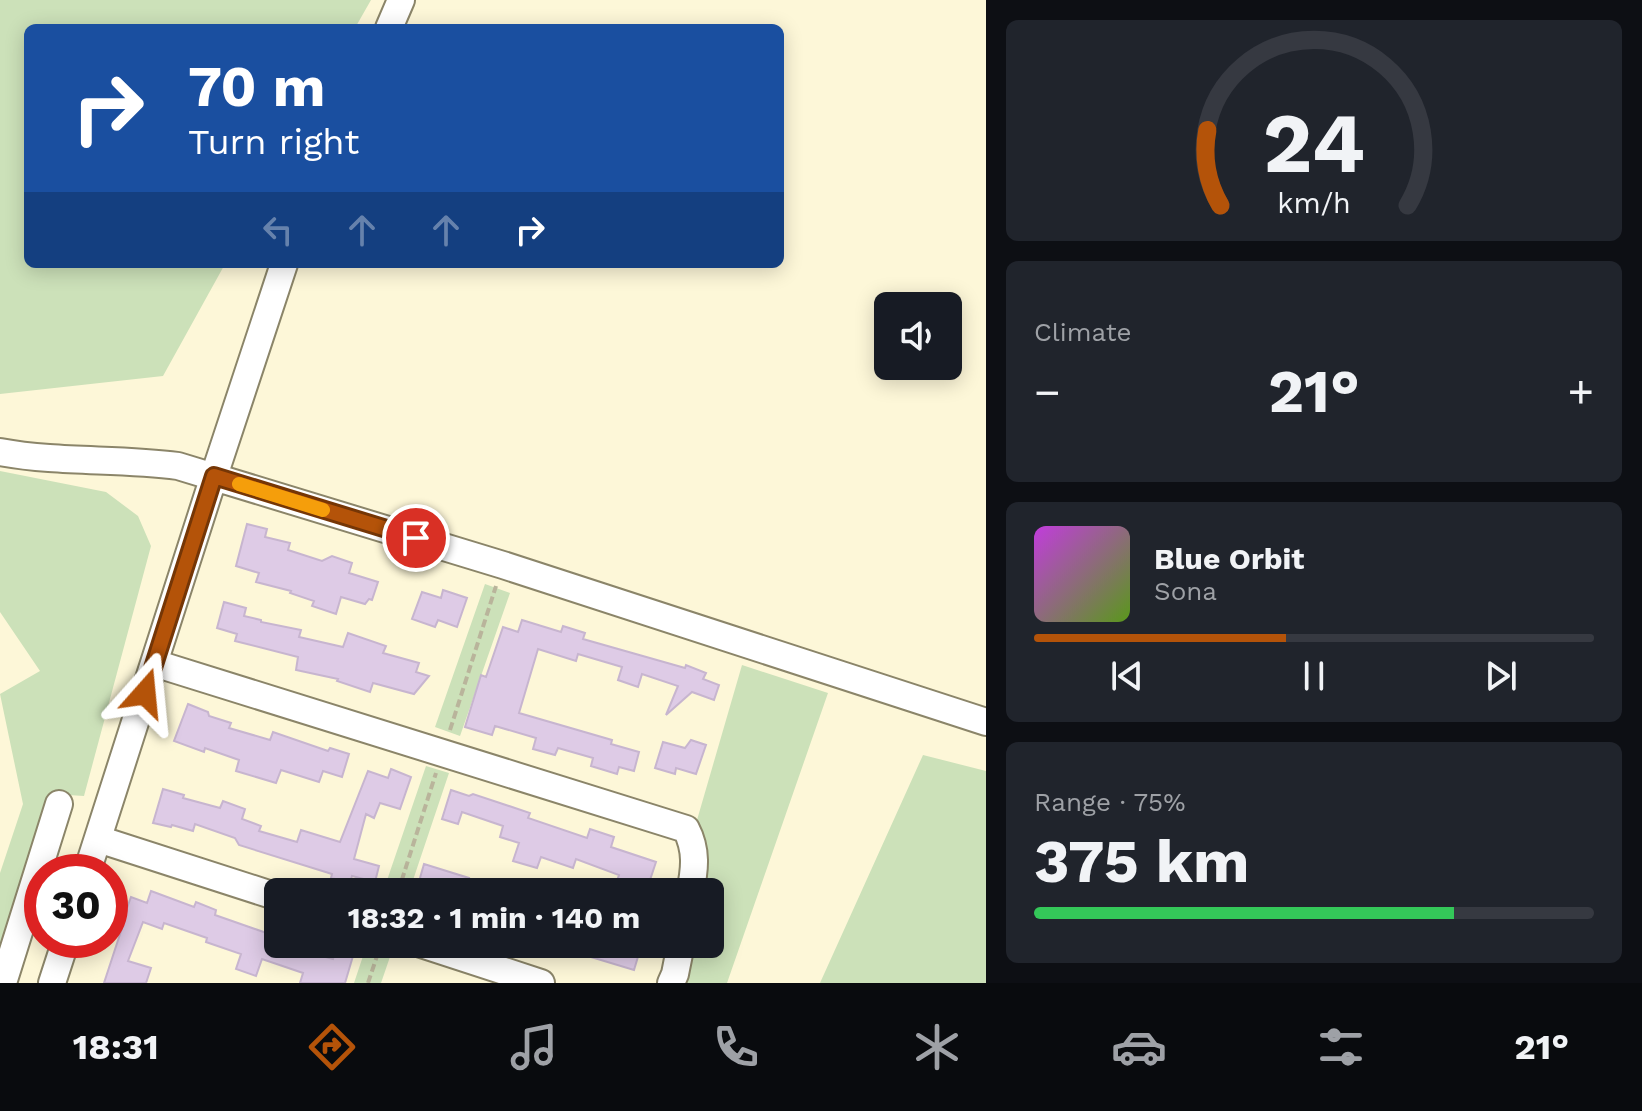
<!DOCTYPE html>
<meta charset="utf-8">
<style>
:root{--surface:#171b24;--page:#20242c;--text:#f1f3f6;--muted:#9ea1a6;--line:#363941;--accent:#b45309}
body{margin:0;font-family:"Work Sans",sans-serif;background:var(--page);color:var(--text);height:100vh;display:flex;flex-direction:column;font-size:30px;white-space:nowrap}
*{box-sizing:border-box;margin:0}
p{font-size:26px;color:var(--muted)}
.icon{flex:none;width:44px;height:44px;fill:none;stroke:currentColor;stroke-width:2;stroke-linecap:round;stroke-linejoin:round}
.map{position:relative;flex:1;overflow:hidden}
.details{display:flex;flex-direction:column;gap:20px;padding:20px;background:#0d0f14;width:656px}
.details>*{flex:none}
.banner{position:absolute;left:24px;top:24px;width:760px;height:244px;border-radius:12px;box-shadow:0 4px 20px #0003;background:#1a4fa0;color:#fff;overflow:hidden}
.tools{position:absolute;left:874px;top:292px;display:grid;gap:16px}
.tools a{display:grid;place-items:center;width:88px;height:88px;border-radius:12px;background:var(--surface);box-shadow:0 4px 20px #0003;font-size:40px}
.speed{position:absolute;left:24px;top:854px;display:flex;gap:16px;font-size:40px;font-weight:700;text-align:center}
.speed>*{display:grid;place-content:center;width:104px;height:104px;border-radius:50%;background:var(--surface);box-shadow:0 4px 20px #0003;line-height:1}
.speed .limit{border:12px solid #d22;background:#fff;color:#111}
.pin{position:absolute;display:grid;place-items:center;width:68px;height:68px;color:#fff;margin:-34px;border:4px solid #fff;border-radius:50%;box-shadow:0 2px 8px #0007}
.me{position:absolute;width:88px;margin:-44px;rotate:18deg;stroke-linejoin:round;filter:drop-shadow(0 0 6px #0008)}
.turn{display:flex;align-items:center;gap:28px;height:168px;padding:0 32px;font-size:36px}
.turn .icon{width:104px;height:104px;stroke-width:2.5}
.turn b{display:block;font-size:56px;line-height:68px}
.lanes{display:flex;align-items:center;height:76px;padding:0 32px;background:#0003;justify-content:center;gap:40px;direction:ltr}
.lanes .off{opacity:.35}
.big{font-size:60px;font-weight:700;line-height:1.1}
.details .widget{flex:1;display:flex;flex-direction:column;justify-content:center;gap:12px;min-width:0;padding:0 28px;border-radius:12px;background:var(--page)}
.details .dial{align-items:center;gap:0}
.dial svg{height:208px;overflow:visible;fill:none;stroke:var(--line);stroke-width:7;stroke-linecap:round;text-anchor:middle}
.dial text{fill:var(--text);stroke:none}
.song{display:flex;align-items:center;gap:24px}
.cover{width:96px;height:96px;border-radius:12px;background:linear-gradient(135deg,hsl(290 70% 55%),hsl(90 70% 35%))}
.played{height:8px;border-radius:4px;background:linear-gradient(90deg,var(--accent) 45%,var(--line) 45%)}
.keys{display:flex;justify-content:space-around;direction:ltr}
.heat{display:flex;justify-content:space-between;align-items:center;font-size:44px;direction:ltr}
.charge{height:12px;border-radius:6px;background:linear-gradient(90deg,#34c759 75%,var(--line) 0)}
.trip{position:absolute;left:264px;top:878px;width:460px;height:80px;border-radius:12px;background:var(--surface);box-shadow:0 4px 20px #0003;font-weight:700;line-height:80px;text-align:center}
.dock{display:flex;height:128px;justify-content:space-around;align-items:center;background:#090b0e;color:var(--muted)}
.dock .icon{width:56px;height:56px}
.dock .selected{color:var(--accent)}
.dock b{font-size:36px;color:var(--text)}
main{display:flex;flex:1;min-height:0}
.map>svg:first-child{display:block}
</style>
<main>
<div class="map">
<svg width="986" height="983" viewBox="0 0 986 983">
<rect width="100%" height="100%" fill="#fdf7d8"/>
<path fill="#cce1b9" d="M 0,0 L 371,0 L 355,28 L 28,28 L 28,264 L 225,264 L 163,376 L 0,394 Z
M 0,471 L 106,492 L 138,516 L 151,546 L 84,796 L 52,794 L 0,962 L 0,873 L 23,804 L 0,694 L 40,671 L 0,612 Z
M 485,584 L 510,593 L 460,736 L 435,727 Z
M 742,665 L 828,693 L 727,983 L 679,983 L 688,944 L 710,944 L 710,892 L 699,892 L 703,844 L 697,820 Z
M 923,755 L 986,771 L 986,983 L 820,983 Z
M 426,766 L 449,773 L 409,892 L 383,892 Z
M 367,944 L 392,951 L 381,983 L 354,983 Z"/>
<path fill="#decbe6" stroke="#c7b5cf" stroke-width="2" d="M 247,524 L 267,529 L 265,537 L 290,543 L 288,550 L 322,561 L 332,556 L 352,563 L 349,573 L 378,582 L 372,600 L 369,599 L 365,604 L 341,597 L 336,614 L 312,606 L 314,601 L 290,593 L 291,591 L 256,582 L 259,573 L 236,566 Z
M 443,590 L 467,598 L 457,627 L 438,620 L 435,627 L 412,619 L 422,592 L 441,598 Z
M 224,602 L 246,608 L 244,616 L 261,620 L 261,622 L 301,630 L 299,637 L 343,647 L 348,633 L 386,646 L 383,653 L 419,663 L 416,672 L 429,676 L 414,694 L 373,683 L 370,692 L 337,681 L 338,679 L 296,670 L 298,657 L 235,641 L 237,634 L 217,628 Z
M 522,620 L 561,632 L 563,626 L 585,633 L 583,639 L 685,668 L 686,665 L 706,673 L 703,679 L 719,685 L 714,700 L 692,692 L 666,715 L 678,686 L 642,674 L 638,687 L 618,680 L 622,667 L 578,654 L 576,661 L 538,649 L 519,713 L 612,740 L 611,744 L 639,752 L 634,771 L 619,767 L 617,774 L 591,766 L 593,758 L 558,748 L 555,755 L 533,749 L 536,738 L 495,726 L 492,735 L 465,727 L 481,675 L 486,677 L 503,627 L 518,632 Z
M 188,704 L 208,712 L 209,716 L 231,723 L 229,728 L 270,740 L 273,732 L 328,751 L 330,748 L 349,754 L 342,777 L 323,771 L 319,782 L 281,770 L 276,783 L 236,771 L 239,760 L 205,748 L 204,752 L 174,741 Z
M 691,740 L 706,745 L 696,774 L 676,768 L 675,774 L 655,768 L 663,742 L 685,748 Z
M 391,769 L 411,777 L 400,809 L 380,803 L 374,818 L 366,814 L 354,859 L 379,866 L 375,882 L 352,876 L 350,883 L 331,878 L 332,874 L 239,845 L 235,838 L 195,824 L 193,831 L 172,825 L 171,827 L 153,823 L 163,789 L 184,795 L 183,798 L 220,808 L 223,801 L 245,809 L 242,819 L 261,826 L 259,831 L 297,842 L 301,830 L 340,842 L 368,771 L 388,778 Z
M 451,790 L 469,796 L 473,794 L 530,813 L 528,818 L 587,838 L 590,829 L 614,837 L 611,847 L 656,862 L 646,892 L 613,892 L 619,875 L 576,859 L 573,868 L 541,857 L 537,868 L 513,861 L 519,843 L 500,837 L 503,826 L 462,812 L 458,824 L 442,819 Z
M 424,864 L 469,878 L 465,892 L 416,892 Z
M 151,891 L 194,907 L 196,902 L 216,910 L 215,915 L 278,937 L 278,944 L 290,944 L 289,947 L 333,959 L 335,951 L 353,956 L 345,983 L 300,983 L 303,973 L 262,959 L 256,976 L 236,969 L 241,954 L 206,942 L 207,938 L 164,923 L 162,929 L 143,922 L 128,961 L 151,968 L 146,983 L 104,983 L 122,928 L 120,927 L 131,897 L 147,903 Z
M 561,944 L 620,944 L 640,950 L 634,970 L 561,948 Z"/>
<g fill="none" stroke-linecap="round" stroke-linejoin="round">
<g stroke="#8b8569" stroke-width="30">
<path id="minor" d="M 389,28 L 401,0
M 0,452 C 59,463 119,458 178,466 L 503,565 L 986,722
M 154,663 L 686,829 C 697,850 695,869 690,892
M 98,839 L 278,897
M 87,872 L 214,476 L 284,264
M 421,944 L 541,983
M 3,983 L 59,804
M 52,983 L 66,940
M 671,983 L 675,974 L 681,944"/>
</g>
<path stroke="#b9b49b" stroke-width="4" stroke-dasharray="8 4" stroke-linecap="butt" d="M 450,730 L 496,586
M 398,892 L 436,773
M 368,983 L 381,944"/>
<use href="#minor" stroke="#fff" stroke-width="26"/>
</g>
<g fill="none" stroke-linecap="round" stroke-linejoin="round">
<g stroke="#753606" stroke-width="20">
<path id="route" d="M 145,693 L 214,476 L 416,538"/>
</g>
<use href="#route" stroke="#b45309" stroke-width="14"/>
<path stroke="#f59e0b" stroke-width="14" d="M 239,484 L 323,510"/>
</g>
</svg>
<div class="tools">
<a><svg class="icon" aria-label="sound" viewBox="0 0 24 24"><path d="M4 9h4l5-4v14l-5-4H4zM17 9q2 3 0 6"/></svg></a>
</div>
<div class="speed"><div class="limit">30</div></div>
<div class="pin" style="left:416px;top:538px;background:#d93025"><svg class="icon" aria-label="arrive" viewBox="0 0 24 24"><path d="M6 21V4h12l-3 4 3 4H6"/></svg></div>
<svg class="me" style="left:145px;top:693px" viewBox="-20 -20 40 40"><path d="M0-17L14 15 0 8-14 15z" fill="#b45309" stroke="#fff" stroke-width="4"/></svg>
<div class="trip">18:32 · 1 min · 140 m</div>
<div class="banner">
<div class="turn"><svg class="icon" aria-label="right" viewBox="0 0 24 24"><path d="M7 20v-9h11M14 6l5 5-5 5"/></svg><div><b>70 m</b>Turn right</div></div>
<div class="lanes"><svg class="icon off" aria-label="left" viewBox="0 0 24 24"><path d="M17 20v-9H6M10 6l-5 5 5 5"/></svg><svg class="icon off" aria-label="ahead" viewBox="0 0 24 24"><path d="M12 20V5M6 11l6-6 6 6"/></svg><svg class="icon off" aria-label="ahead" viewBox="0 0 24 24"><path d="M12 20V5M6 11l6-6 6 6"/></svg><svg class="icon" aria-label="right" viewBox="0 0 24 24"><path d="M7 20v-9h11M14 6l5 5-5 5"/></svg></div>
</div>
</div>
<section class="details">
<div class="widget dial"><svg viewBox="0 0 100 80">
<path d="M14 69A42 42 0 1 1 86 69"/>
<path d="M14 69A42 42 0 0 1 9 40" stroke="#b45309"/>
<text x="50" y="56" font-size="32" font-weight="700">24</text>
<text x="50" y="72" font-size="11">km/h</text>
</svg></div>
<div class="widget"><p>Climate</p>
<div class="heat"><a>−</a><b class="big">21°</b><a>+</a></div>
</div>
<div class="widget">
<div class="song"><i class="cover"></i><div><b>Blue Orbit</b><p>Sona</p></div></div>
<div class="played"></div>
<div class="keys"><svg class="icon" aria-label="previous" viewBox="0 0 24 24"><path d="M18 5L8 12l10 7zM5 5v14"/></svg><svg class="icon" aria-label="pause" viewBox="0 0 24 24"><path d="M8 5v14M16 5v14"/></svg><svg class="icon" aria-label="next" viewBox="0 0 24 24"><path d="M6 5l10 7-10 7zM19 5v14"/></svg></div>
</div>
<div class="widget"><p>Range · 75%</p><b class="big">375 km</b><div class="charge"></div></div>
</section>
</main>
<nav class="dock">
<b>18:31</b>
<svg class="icon selected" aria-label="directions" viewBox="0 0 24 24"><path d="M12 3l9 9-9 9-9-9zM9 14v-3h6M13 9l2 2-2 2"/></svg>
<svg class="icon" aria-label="music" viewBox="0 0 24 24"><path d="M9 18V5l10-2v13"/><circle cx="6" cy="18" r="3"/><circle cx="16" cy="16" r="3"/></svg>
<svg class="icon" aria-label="phone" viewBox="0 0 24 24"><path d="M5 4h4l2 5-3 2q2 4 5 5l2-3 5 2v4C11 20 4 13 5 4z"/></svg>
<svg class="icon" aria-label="climate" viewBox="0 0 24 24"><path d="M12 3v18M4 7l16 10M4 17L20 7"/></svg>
<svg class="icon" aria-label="car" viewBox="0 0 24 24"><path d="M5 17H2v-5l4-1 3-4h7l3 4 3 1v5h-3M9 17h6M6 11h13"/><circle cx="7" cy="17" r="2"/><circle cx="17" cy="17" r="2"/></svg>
<svg class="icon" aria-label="filters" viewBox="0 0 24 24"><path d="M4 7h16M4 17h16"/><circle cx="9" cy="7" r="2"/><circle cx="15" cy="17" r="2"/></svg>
<b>21°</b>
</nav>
